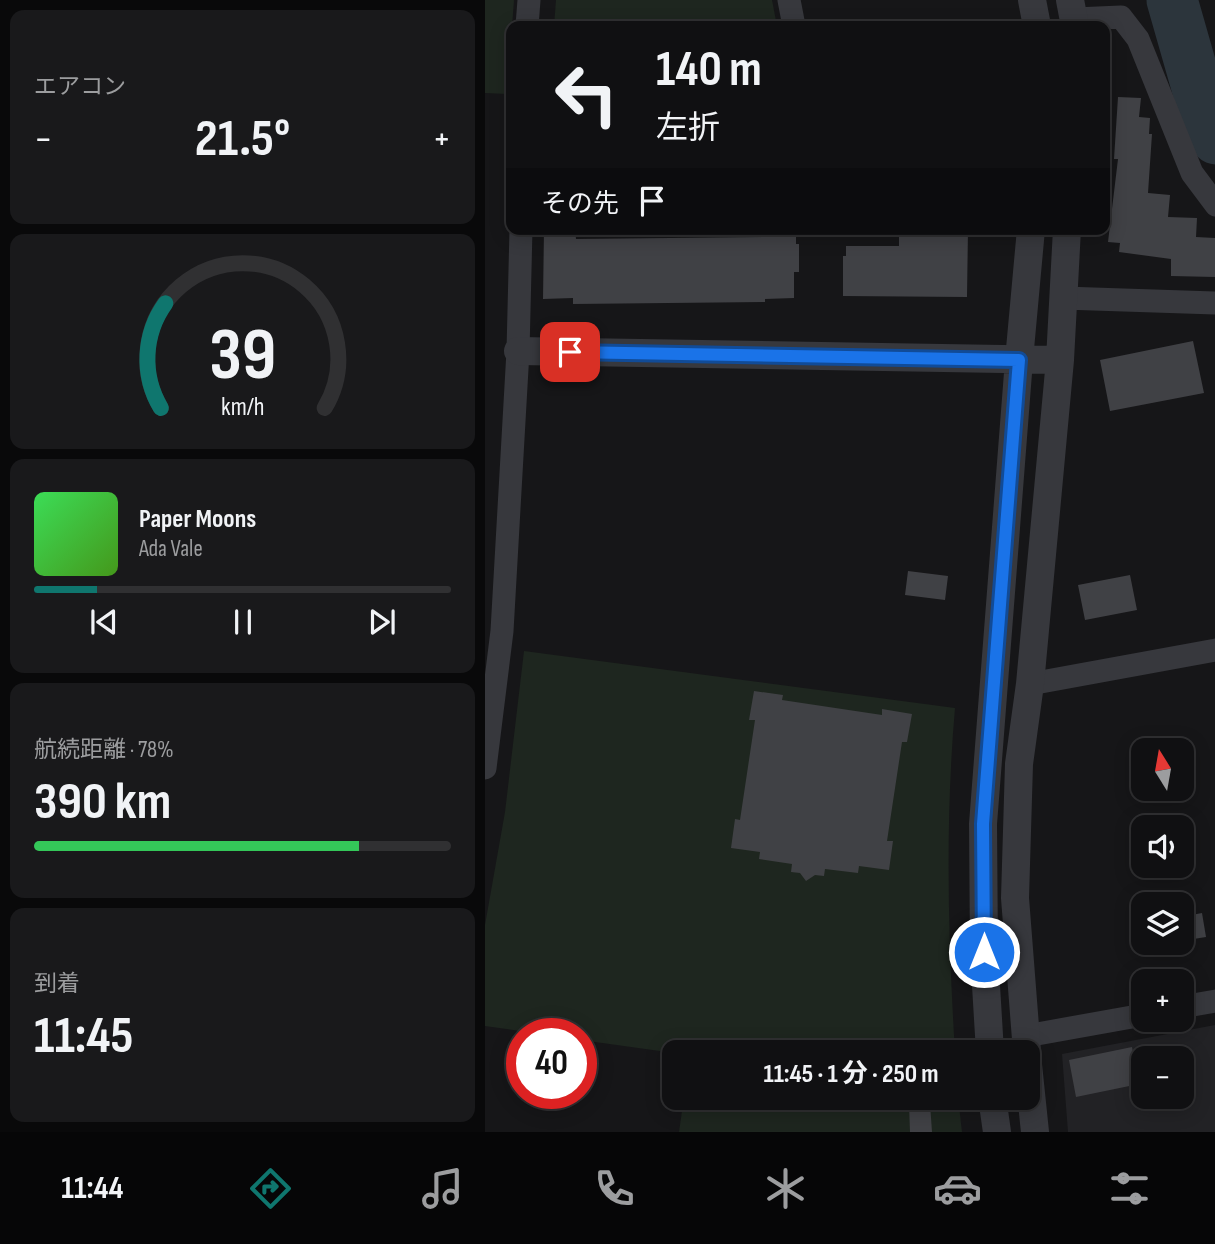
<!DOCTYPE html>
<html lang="ja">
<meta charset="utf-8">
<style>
:root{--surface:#101012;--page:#19191b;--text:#f1f3f6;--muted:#9c9d9f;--line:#303032;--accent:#0f766e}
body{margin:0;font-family:"Sofia Sans Condensed","Noto Sans JP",sans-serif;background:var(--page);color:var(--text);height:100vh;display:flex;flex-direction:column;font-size:26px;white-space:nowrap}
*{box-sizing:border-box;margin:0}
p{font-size:23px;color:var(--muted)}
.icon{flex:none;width:38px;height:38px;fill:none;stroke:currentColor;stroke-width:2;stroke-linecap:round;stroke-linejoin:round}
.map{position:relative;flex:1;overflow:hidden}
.drawer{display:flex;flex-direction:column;gap:10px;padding:10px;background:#09090a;width:485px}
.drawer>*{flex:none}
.banner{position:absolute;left:21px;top:21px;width:604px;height:214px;border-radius:14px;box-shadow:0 4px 18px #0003,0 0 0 2px var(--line);background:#101012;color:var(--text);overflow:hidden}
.needle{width:46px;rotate:349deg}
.tools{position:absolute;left:646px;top:738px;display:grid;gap:14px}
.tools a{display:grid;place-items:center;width:63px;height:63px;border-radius:14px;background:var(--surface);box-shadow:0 4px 18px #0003,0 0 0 2px var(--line);font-size:35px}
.speed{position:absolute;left:21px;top:1018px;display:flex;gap:14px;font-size:35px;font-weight:700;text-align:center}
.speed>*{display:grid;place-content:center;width:91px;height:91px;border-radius:50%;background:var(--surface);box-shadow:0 4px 18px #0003,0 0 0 2px var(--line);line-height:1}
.speed .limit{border:10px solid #d22;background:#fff;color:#111}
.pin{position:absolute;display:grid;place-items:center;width:60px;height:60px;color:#fff;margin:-30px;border-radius:14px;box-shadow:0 4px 10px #0006}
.me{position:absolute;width:77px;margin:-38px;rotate:0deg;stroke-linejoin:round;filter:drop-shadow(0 0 5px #0008)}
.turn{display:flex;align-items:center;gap:24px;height:147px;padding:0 35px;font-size:32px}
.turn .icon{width:91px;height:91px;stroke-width:2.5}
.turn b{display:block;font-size:49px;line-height:60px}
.then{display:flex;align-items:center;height:66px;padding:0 35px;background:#0003;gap:14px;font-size:26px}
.big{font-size:52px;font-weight:700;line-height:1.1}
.drawer .tile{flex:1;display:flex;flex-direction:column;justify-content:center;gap:10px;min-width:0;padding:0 24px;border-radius:14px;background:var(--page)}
.drawer .dial{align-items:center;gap:0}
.dial svg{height:182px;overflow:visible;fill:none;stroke:var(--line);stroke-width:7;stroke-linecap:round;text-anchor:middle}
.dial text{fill:var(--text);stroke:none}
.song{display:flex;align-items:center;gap:21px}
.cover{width:84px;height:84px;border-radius:10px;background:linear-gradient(135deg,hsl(130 70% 55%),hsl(100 70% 35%))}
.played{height:7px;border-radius:4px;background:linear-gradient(90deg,var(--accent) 15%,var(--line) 15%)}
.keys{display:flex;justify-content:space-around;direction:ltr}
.heat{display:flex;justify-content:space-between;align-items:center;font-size:38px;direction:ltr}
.charge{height:10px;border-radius:5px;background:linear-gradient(90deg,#34c759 78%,var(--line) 0)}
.trip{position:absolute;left:177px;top:1040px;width:378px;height:70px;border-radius:14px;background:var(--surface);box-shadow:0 4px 18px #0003,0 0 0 2px var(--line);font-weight:700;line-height:70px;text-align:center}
.dock{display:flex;height:112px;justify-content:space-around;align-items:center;background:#060607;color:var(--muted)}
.dock .icon{width:49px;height:49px}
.dock .on{color:var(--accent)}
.dock b{font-size:32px;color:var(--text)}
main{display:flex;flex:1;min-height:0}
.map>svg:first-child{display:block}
</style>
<main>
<section class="drawer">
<div class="tile"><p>エアコン</p>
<div class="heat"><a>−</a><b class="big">21.5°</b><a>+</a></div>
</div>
<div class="tile dial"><svg viewBox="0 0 100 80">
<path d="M14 69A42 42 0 1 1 86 69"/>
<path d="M14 69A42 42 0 0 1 16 23" stroke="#0f766e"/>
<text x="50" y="56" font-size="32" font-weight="700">39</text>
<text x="50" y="72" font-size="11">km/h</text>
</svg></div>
<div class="tile">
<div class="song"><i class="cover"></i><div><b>Paper Moons</b><p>Ada Vale</p></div></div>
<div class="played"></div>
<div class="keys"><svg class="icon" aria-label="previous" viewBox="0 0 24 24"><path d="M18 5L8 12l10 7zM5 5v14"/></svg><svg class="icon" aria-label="pause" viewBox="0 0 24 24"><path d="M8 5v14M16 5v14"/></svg><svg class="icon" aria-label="next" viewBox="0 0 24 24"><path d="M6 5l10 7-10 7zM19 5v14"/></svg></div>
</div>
<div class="tile"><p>航続距離 · 78%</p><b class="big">390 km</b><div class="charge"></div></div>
<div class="tile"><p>到着</p><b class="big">11:45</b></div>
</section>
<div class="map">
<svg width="731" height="1132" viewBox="0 0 731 1132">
<rect width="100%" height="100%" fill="#161618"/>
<path fill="#222225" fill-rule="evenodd" d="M 730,1025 L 730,1132 L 583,1132 L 577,1054 ZM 658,1059 L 696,1059 L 696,1097 L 658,1097 Z"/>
<path fill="#1e261f" d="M 0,0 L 29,0 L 22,94 L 0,93 Z
M 71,0 L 287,0 L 292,26 L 69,26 Z
M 39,651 L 470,708 C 460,822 463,938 470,1052 L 189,1053 L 96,1040 L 96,1034 L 57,1034 L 0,1026 L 0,925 L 20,812 Z
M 199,1097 L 473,1097 L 477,1132 L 194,1132 Z"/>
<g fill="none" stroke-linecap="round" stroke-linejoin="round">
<path stroke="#2c353c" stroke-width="51" d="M 687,0 L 717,105 L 731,139"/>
</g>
<path fill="#404145" d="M 633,97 L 656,98 L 654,117 L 665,118 L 664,134 L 667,134 L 663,193 L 685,195 L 683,217 L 712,218 L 711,237 L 731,238 L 731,277 L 686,276 L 686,259 L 634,252 L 635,243 L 623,242 L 633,159 L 629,159 Z
M 59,229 L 90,229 L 91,239 L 282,237 L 282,229 L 311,229 L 311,244 L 314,244 L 314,272 L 309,272 L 309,298 L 280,299 L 280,302 L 88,304 L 88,298 L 58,299 Z
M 414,229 L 483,229 L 482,297 L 358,296 L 358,256 L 361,256 L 361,246 L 414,246 Z
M 708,341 L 719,393 L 625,411 L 615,360 Z
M 423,571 L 463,576 L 460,600 L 420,595 Z
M 645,575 L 652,610 L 600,620 L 593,585 Z
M 269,691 L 298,695 L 297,700 L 397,715 L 397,709 L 427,714 L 422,742 L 417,742 L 402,841 L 408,841 L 404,870 L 374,866 L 373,873 L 340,869 L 339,876 L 330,875 L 321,881 L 315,873 L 306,872 L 307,864 L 274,859 L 275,852 L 246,848 L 250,819 L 255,820 L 270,720 L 264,720 Z
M 717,913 L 721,937 L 696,941 L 696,917 Z
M 647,1047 L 654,1084 L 591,1097 L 584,1060 Z
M 445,1103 L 447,1132 L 425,1132 L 424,1104 Z"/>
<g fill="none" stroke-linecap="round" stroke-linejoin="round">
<path stroke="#37383d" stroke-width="23" d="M 304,0 L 309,26
M 590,19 L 636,17 L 653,39 L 707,173 L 731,205
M 42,26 L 44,0
M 578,298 L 731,303
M 545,684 L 731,650
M 0,768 L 17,631 L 33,351 L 36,229
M 696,1007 L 731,1001
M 541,1036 L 658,1015"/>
<path stroke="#37383d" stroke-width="28" d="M 547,0 L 552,26
M 585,0 L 590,26
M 33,351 L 575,360
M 505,1052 L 499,952 L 498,824 L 534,360 L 546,229
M 542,1052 L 530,898 L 534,764 L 545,684 L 575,360 L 582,229
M 542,1055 L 550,1132
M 507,1097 L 512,1132"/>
</g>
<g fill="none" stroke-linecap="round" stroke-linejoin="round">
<g stroke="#114b97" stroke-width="18">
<path id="route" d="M 85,352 L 534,360 L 498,824 L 499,952"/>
</g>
<use href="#route" stroke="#1a73e8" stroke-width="12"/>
</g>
</svg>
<div class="tools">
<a><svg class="needle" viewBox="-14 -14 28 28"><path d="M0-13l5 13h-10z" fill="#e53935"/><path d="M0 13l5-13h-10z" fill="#9c9d9f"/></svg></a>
<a><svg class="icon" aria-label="sound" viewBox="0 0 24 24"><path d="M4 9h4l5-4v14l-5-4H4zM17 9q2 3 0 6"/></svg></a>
<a><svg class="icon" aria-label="layers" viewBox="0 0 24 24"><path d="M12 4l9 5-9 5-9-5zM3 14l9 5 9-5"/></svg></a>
<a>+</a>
<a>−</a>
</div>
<div class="speed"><div class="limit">40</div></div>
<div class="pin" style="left:85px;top:352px;background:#d93025"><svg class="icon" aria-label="arrive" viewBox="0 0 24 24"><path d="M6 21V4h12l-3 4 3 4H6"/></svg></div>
<svg class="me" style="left:499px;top:952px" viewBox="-20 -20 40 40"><circle r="17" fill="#1a73e8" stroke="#fff" stroke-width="3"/><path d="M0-11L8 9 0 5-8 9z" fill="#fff"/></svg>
<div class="trip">11:45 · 1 分 · 250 m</div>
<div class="banner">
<div class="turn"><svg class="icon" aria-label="left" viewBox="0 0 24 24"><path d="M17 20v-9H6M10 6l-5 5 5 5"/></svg><div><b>140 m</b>左折</div></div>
<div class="then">その先<svg class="icon" aria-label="arrive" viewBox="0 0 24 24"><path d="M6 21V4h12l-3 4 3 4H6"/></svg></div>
</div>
</div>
</main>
<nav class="dock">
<b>11:44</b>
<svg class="icon on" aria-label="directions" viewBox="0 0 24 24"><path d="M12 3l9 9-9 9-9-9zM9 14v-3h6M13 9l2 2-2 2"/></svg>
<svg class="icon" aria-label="music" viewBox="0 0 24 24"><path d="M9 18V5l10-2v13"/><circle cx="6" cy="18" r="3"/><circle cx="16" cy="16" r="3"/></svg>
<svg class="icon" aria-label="phone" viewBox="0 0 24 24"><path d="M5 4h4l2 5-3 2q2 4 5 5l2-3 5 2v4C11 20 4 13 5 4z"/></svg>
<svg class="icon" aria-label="climate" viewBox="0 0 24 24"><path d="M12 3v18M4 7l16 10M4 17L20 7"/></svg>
<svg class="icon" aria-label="car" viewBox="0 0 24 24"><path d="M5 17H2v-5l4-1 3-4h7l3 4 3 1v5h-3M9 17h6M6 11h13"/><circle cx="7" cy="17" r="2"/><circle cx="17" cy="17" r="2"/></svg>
<svg class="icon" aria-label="filters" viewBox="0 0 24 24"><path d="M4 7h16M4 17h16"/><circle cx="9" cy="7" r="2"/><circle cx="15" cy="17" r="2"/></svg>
</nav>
